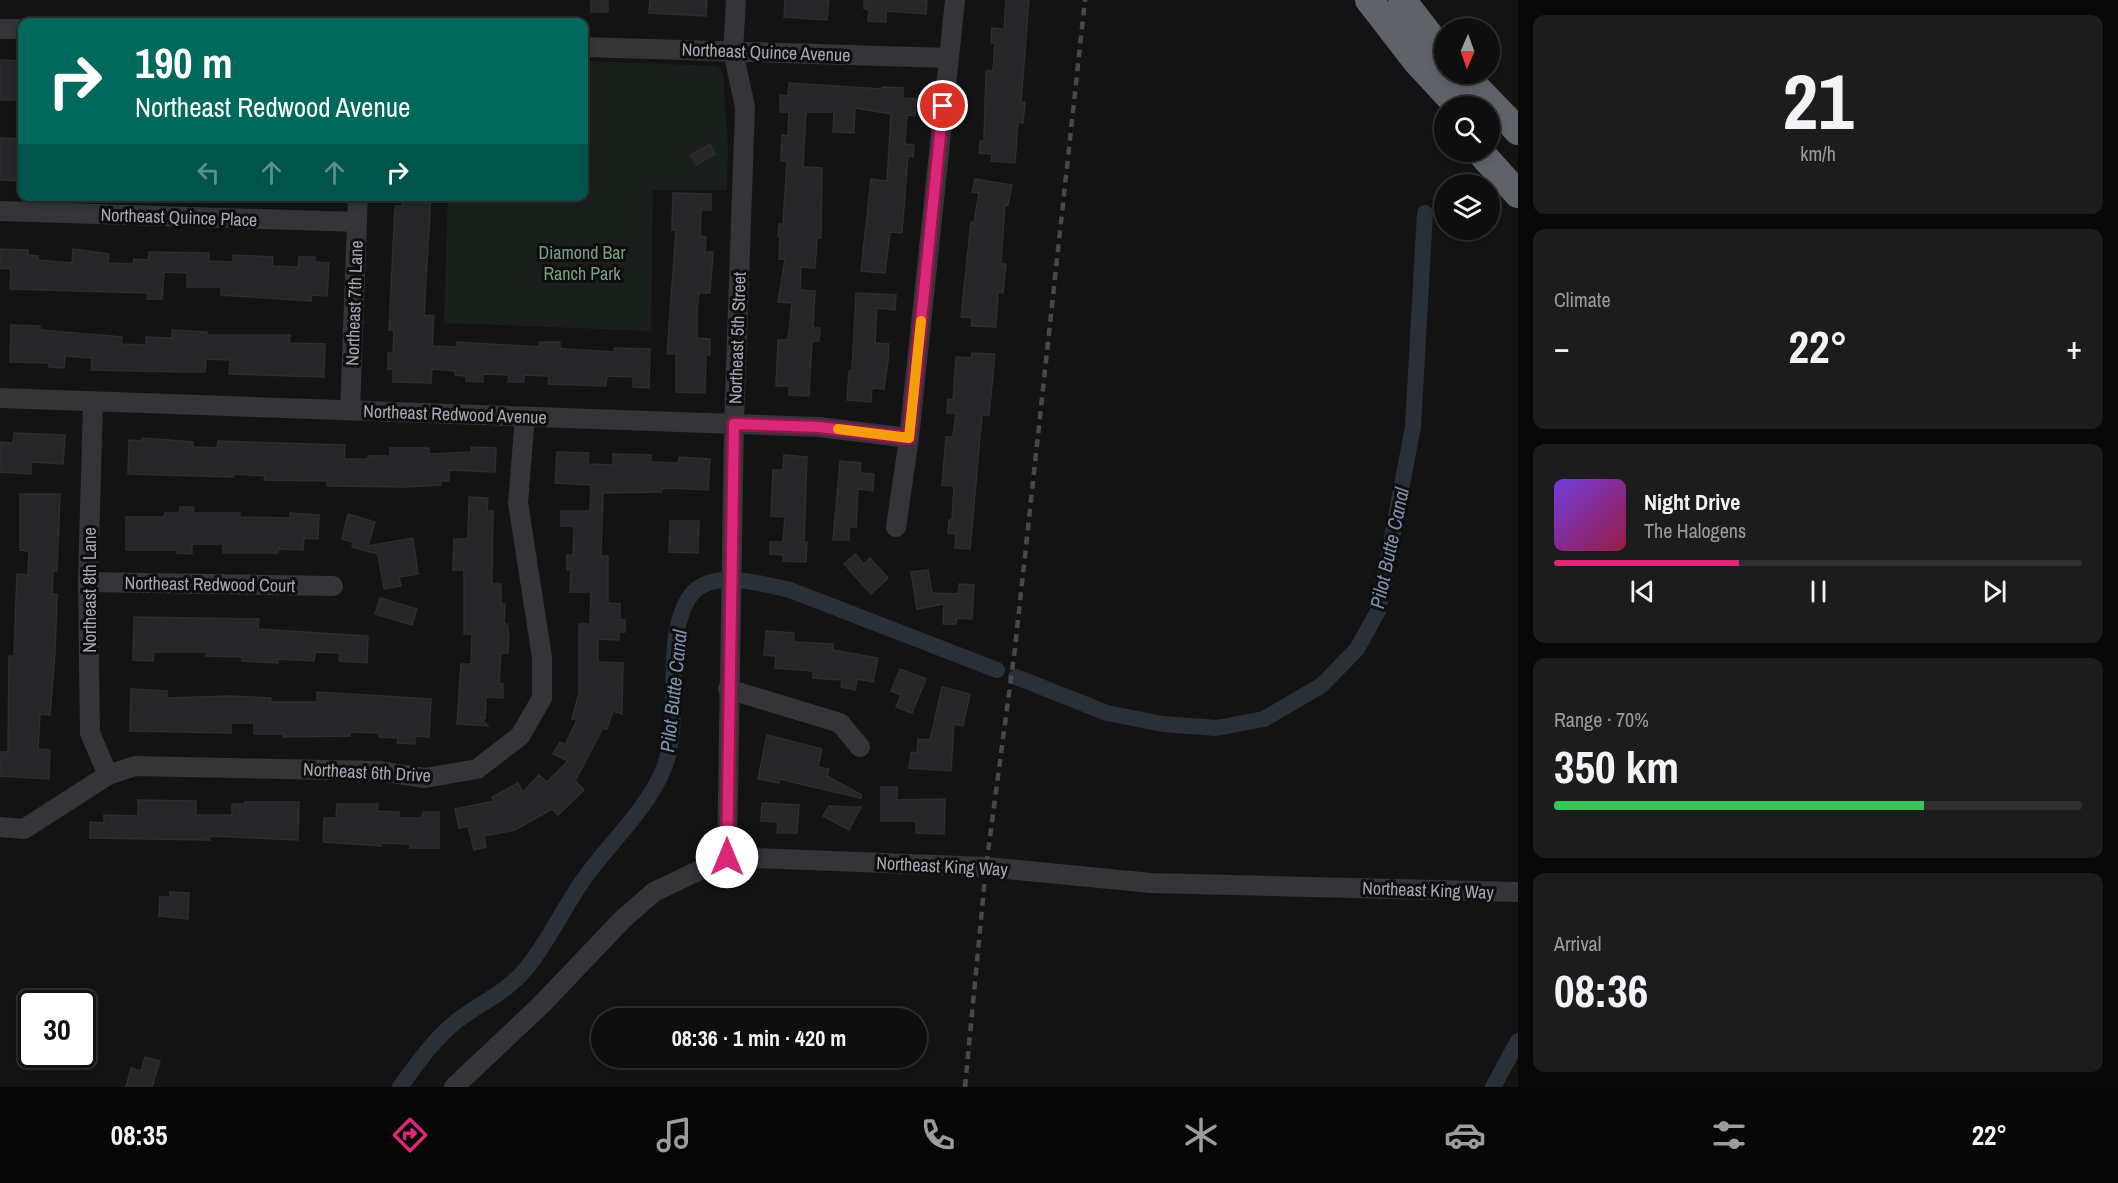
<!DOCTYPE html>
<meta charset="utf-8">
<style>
:root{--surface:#0e0e0f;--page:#1c1c1d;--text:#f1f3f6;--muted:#9b9c9e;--line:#2e2e2f;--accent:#db2777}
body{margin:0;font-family:"Archivo Narrow",sans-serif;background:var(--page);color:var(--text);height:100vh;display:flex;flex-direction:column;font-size:22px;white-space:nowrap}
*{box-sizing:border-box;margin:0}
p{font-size:20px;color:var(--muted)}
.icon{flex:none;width:33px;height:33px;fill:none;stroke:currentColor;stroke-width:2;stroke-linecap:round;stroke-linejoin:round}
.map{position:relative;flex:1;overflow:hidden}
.drawer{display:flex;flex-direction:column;gap:15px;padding:15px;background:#080808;width:600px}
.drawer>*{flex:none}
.hud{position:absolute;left:18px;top:18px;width:570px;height:183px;border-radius:12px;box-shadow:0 3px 9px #0003,0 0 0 2px var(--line);background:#00695c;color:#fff;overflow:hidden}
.needle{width:39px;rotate:182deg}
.tools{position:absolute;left:1434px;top:18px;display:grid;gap:12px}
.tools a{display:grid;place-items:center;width:66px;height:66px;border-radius:50%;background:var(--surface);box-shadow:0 3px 9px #0003,0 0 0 2px var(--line);font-size:30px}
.speed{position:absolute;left:18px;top:990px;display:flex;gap:12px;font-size:30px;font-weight:700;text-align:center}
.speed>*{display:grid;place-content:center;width:78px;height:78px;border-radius:50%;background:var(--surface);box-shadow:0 3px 9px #0003,0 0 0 2px var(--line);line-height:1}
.speed .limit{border:3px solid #111;border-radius:9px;background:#fff;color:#111}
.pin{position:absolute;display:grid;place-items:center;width:51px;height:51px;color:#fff;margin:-26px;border:3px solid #fff;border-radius:50%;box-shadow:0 2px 6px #0007}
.me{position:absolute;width:66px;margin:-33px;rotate:0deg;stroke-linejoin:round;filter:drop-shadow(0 0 4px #0008)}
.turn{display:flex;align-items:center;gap:21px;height:126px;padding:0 18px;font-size:27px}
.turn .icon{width:78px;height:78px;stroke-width:2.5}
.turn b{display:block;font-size:42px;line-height:51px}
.lanes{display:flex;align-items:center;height:57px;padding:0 18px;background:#0003;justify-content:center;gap:30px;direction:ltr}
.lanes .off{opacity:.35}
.big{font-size:45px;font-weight:700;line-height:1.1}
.drawer .card{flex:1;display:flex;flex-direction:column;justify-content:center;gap:9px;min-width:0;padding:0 21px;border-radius:12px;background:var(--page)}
.drawer .dial{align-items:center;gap:0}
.dial b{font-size:78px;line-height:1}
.song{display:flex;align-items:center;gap:18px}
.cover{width:72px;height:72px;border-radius:9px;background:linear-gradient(135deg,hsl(260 70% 55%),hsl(340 70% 35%))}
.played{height:6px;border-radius:3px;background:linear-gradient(90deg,var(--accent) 35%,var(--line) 35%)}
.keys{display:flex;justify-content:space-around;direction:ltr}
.heat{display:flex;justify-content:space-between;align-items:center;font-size:33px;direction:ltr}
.charge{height:9px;border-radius:4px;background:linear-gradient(90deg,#34c759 70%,var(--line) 0)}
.trip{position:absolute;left:591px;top:1008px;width:336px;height:60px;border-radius:30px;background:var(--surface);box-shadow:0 3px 9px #0003,0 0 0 2px var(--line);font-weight:700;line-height:60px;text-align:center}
.tabs{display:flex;height:96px;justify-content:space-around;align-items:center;background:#060606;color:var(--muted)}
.tabs .icon{width:42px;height:42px}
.tabs .active{color:var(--accent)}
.tabs b{font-size:27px;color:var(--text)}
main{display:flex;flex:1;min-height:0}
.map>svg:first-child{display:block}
</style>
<main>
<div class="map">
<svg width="1518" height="1087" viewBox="0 0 1518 1087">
<rect width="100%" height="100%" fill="#131314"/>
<path fill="#191f1b" d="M 584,61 L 718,66 L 723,73 L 728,145 L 727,190 L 653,190 L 651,331 L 444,323 L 448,197 L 584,196 Z"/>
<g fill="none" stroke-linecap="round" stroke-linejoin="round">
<path stroke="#2a3037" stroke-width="16" d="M 1016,677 L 1107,713 L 1163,724 L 1216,728 L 1264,719 L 1322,685 L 1357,649 L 1378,611 L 1413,427 L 1425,213
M 400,1087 C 416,1065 432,1042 453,1024 C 476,1005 505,994 525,970 C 548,943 563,908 584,879 C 609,843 647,810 664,768 C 684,719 660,637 691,595 C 712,568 762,584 790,590 L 997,670
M 1493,1087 L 1518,1041"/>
</g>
<path fill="#262628" stroke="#2d2d30" stroke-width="1.5" d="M 591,0 L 608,0 L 608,12 L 591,12 Z
M 650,0 L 707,0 L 706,16 L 649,13 Z
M 785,0 L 829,0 L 827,20 L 784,17 Z
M 864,0 L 927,0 L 926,14 L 886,11 L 886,22 L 868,21 L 869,10 L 864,9 Z
M 1006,0 L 1029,0 L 1021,102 L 1025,102 L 1023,123 L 1018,122 L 1015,163 L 991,161 L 992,154 L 979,153 L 980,141 L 984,141 L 986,71 L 993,71 L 995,43 L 991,43 L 992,28 L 1004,29 Z
M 0,60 L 22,61 L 22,100 L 0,100 Z
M 789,83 L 882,89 L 882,87 L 903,88 L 903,98 L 916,99 L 915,116 L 907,115 L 905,144 L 914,145 L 913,157 L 908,156 L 902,233 L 890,232 L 885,273 L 861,271 L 871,179 L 887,181 L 891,114 L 855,108 L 854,133 L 833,132 L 834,112 L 806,112 L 803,167 L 822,168 L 821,238 L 817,238 L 815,268 L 801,267 L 800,290 L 815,291 L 813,328 L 820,328 L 819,341 L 812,341 L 809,396 L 789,395 L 789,386 L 776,386 L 778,340 L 788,340 L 792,303 L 778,302 L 785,259 L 779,259 L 780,236 L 778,236 L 779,224 L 783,224 L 787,161 L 781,161 L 782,135 L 788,136 L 789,112 L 780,112 L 780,95 L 788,96 Z
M 0,138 L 22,139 L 22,181 L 0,180 Z
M 710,144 L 715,154 L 696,165 L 691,155 Z
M 975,179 L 1012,185 L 1008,205 L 1005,204 L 1001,264 L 1006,264 L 1003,293 L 998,292 L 996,327 L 971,326 L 972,318 L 961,317 L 971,222 L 974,222 L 979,193 L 972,192 Z
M 673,193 L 711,194 L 711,210 L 701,210 L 700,236 L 706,237 L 705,252 L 713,252 L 710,293 L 699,293 L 697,313 L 697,338 L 710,339 L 710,355 L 706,355 L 705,393 L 676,392 L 676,354 L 667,354 L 676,230 L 672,230 Z
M 403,196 L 431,196 L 424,315 L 434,316 L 432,346 L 457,347 L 457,342 L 539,347 L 539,342 L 560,342 L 560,348 L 567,349 L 614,352 L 614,348 L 650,349 L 649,388 L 633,387 L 633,377 L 607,376 L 606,386 L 548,384 L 549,376 L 524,375 L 524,382 L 508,382 L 509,375 L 483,374 L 483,382 L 466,381 L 466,376 L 455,375 L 455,371 L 432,369 L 431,383 L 393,382 L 393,369 L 388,369 L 388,353 L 393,353 L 394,330 L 389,330 L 395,206 L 402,206 Z
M 0,249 L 28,250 L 28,255 L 38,256 L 38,260 L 72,263 L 73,249 L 109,254 L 108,263 L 133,264 L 134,259 L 148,260 L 149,252 L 209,253 L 209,261 L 233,262 L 233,255 L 273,257 L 272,266 L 298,267 L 299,257 L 315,257 L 315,262 L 329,263 L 327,296 L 312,295 L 311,301 L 221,295 L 221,287 L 187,287 L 187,273 L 164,272 L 162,299 L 147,299 L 148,293 L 10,289 L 11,269 L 0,268 Z
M 856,293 L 896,295 L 895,310 L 877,308 L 875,343 L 889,344 L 888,361 L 884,389 L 872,388 L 871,402 L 847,400 L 849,371 L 852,371 Z
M 11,325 L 40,326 L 40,330 L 122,337 L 122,344 L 146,345 L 146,337 L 172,338 L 172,330 L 207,332 L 207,335 L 290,335 L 289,343 L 325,344 L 324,377 L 229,374 L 230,360 L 206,359 L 205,372 L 185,372 L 91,370 L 92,358 L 65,356 L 64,368 L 49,367 L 49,363 L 10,362 Z
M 972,353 L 995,354 L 989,415 L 982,415 L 970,549 L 955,548 L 956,534 L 948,533 L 949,520 L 952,520 L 954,486 L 942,485 L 946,437 L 953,437 L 956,413 L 947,413 L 948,399 L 953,400 L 956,357 L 971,358 Z
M 14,433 L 65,435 L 63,464 L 31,462 L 31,474 L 0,472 L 0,442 L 13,443 Z
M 142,438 L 193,442 L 193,447 L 217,448 L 218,441 L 345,445 L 344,459 L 368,459 L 368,456 L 390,456 L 390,448 L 429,448 L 429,454 L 471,452 L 471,447 L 496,448 L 495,472 L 449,470 L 449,481 L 441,481 L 441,485 L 406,487 L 327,486 L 327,481 L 264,480 L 265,476 L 233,474 L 233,477 L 128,474 L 129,440 L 142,441 Z
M 557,452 L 589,453 L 588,464 L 613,465 L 613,454 L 651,455 L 651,462 L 678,463 L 679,457 L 710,459 L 708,490 L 670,488 L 662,489 L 661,492 L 603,493 L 601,556 L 608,556 L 608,603 L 620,604 L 620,620 L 625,620 L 625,632 L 619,632 L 619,640 L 598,639 L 598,662 L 623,663 L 622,714 L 613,711 L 607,729 L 603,728 L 575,781 L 584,790 L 558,815 L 552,809 L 515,830 L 484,836 L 486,847 L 474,850 L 468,826 L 459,828 L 455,809 L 494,801 L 492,797 L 518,783 L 523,792 L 539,775 L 547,782 L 568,761 L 553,754 L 560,742 L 565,745 L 577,720 L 572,719 L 579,693 L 579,624 L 590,624 L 591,592 L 570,592 L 571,570 L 567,570 L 567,555 L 573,555 L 574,526 L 561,526 L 561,511 L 590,511 L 591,485 L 555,483 Z
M 784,455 L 807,457 L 804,542 L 807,542 L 806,562 L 783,561 L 783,555 L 770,554 L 770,542 L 783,542 L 785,517 L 771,516 L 773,470 L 783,470 Z
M 840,461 L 861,463 L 860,473 L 874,474 L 873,491 L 858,489 L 856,527 L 849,527 L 849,540 L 833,540 Z
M 20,494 L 60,494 L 57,571 L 53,571 L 52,594 L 57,594 L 55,653 L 50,715 L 40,714 L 38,749 L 50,750 L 49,779 L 0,776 L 0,752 L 8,752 L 9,656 L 14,656 L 17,574 L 28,575 L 29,551 L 20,550 Z
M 469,497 L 488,498 L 487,511 L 493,511 L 492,584 L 501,584 L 501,604 L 505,604 L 504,624 L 507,624 L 509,637 L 508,653 L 501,653 L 499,683 L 503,684 L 503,698 L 486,697 L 485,719 L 479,716 L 488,726 L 457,724 L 461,664 L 471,664 L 472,634 L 464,634 L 464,570 L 453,570 L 454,539 L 468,539 Z
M 180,507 L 194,507 L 193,513 L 240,513 L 240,517 L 290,518 L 290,513 L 319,515 L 318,539 L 304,538 L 303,550 L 278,549 L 278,553 L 223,553 L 223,544 L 192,544 L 192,554 L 177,553 L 177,550 L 126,550 L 126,517 L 164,517 L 165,513 L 179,513 Z
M 348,514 L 375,522 L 368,546 L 413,538 L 418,574 L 399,577 L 401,586 L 384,589 L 378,554 L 352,547 L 353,542 L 342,539 Z
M 670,521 L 699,521 L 698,553 L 669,552 Z
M 855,554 L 864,564 L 870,558 L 888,578 L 871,594 L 844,564 Z
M 928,570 L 932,593 L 958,594 L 959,584 L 974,585 L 972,619 L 957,618 L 956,624 L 943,624 L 944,604 L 917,609 L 911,572 Z
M 380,598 L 417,609 L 412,625 L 375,614 Z
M 134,617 L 259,619 L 258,629 L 368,636 L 367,663 L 339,661 L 340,653 L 315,652 L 314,661 L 278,659 L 278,663 L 242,661 L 242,657 L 206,656 L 206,652 L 154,652 L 153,661 L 133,660 Z
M 766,631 L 794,633 L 794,642 L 833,644 L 833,650 L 878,658 L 873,682 L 857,679 L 855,690 L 841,687 L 842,680 L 813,678 L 813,671 L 775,668 L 776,656 L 764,655 Z
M 900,669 L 926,679 L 912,713 L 896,707 L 901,695 L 891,691 Z
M 942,687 L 970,694 L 963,726 L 954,724 L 951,771 L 909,768 L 911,752 L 917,753 L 918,739 L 930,740 Z
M 131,689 L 167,691 L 167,698 L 231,696 L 271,698 L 270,702 L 317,702 L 317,692 L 431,699 L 429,737 L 415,736 L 415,744 L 397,743 L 398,738 L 379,737 L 379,733 L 350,732 L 350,736 L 283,737 L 283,734 L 254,734 L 254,723 L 231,723 L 231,733 L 130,731 Z
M 767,735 L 822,749 L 818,767 L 829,769 L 827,776 L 862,795 L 861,798 L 779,779 L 779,783 L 758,779 Z
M 881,787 L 897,787 L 897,800 L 945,799 L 944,834 L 916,833 L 916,821 L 881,821 Z
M 138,800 L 196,801 L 196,815 L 232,815 L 232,804 L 245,804 L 245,802 L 299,802 L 298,840 L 210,836 L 210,840 L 90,838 L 90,822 L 104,823 L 104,815 L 138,816 Z
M 762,803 L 799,805 L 797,833 L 777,833 L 778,822 L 761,821 Z
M 337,804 L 378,804 L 377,811 L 399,812 L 399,818 L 422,818 L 423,812 L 439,812 L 439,848 L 410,848 L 410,844 L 381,843 L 381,846 L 323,842 L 324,818 L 336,818 Z
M 829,806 L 848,807 L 861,807 L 849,830 L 823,816 Z
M 170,892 L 189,893 L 188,919 L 159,916 L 160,897 L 170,897 Z
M 145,1057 L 160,1061 L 152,1087 L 126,1087 L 131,1068 L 141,1071 Z"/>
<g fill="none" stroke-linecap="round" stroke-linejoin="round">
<path stroke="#343439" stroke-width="20" d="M 0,29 L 22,29
M 584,47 L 948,58
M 0,211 L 357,222
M 0,398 L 819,427 L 909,438
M 93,401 L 88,582 L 90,733 L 108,775
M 350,410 L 358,196
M 896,527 L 909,438 L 955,0
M 88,582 L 333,586
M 728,689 L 840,723 L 860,747
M 0,827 L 24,829 L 108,775 L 135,766 L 379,771 L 425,778 L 477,769 L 520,736 L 542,698 L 542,657 L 518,503 L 525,416
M 727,857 L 734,424 L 745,107 L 733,51 L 736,0
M 454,1087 L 541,1005 L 622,920 L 654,892 L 727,857 L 986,867 L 1151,883 L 1518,892"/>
<path stroke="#60626a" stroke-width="28" d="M 1369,0 L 1417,62 L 1458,106
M 1402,0 L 1444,54
M 1463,74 L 1518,131
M 1480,152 L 1518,194"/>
<path stroke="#47484e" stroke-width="4.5" stroke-dasharray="8 6" stroke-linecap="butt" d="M 965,1087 L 986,867 L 1015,648 L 1085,0"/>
</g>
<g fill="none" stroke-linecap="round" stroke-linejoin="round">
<g stroke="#8e194d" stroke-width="15">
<path id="route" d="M 727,857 L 734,424 L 819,427 L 909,438 L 943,106"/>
</g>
<use href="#route" stroke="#db2777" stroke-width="10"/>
<path stroke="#f59e0b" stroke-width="10" d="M 838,429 L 909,438 L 921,321"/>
</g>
<g text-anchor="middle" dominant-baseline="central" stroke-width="6" stroke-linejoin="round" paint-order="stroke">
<g font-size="18" fill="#a5a8b4" stroke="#0e0e0f">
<text transform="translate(766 52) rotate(2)">Northeast Quince Avenue</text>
<text transform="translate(179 217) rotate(2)">Northeast Quince Place</text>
<text transform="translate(354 303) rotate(-88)">Northeast 7th Lane</text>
<text transform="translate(737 338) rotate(-88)">Northeast 5th Street</text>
<text transform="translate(455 414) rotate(2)">Northeast Redwood Avenue</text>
<text transform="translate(210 584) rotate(1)">Northeast Redwood Court</text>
<text transform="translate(89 590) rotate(-90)">Northeast 8th Lane</text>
<text transform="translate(367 772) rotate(3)">Northeast 6th Drive</text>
<text transform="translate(942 866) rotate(3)">Northeast King Way</text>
<text transform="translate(1428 890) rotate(2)">Northeast King Way</text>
</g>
<g font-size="18" fill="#7d9e83" stroke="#0e0e0f">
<text x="582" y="252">Diamond Bar<tspan x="582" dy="21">Ranch Park</tspan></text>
</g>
<g font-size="20" font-style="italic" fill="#7e92ae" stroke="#0e0e0f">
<text transform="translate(1389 548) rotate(-78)">Pilot Butte Canal</text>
<text transform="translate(673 691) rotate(-84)">Pilot Butte Canal</text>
</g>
</g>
</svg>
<div class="tools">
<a><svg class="needle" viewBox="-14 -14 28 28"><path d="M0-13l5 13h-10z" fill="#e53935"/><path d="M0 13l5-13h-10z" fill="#9b9c9e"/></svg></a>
<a><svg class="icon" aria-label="search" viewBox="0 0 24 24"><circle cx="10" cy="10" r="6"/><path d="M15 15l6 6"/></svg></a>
<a><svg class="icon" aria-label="layers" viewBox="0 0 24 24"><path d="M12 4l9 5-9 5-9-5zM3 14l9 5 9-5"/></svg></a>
</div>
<div class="speed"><div class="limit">30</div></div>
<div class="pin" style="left:943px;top:106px;background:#d93025"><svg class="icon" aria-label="arrive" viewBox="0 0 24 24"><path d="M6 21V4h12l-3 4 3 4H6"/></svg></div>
<svg class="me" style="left:727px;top:857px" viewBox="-20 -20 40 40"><circle r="19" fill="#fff"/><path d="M0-13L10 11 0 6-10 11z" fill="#db2777"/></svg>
<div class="trip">08:36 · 1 min · 420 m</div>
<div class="hud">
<div class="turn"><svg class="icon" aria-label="right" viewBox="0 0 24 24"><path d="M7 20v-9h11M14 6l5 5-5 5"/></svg><div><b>190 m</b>Northeast Redwood Avenue</div></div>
<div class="lanes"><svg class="icon off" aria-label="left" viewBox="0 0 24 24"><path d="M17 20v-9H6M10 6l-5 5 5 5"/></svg><svg class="icon off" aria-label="ahead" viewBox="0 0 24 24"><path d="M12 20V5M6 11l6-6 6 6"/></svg><svg class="icon off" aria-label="ahead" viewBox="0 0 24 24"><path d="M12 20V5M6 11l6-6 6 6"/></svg><svg class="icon" aria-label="right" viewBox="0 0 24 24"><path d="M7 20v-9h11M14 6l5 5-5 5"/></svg></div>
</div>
</div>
<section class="drawer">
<div class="card dial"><b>21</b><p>km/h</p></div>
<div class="card"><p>Climate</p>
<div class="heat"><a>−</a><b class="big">22°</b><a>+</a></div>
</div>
<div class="card">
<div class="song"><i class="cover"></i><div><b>Night Drive</b><p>The Halogens</p></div></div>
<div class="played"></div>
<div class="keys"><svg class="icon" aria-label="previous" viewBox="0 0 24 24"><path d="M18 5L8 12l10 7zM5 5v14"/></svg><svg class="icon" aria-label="pause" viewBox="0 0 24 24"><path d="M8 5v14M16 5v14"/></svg><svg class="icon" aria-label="next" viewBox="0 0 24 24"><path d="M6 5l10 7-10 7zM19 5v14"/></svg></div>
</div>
<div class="card"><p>Range · 70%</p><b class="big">350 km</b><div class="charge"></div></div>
<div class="card"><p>Arrival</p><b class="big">08:36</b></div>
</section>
</main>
<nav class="tabs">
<b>08:35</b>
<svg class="icon active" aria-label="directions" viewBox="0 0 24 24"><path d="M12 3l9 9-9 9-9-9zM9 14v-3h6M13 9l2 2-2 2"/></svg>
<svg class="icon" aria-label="music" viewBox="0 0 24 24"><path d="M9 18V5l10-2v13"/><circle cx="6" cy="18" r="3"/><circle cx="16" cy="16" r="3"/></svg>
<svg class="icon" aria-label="phone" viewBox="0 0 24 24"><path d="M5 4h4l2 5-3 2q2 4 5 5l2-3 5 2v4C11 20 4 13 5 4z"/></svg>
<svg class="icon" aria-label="climate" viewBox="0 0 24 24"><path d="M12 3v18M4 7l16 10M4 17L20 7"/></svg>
<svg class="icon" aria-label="car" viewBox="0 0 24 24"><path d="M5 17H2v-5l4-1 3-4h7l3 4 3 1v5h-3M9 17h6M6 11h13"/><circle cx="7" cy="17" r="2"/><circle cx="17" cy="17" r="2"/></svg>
<svg class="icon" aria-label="filters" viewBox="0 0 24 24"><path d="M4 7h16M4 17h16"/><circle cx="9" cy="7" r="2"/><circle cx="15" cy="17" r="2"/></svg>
<b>22°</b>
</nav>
